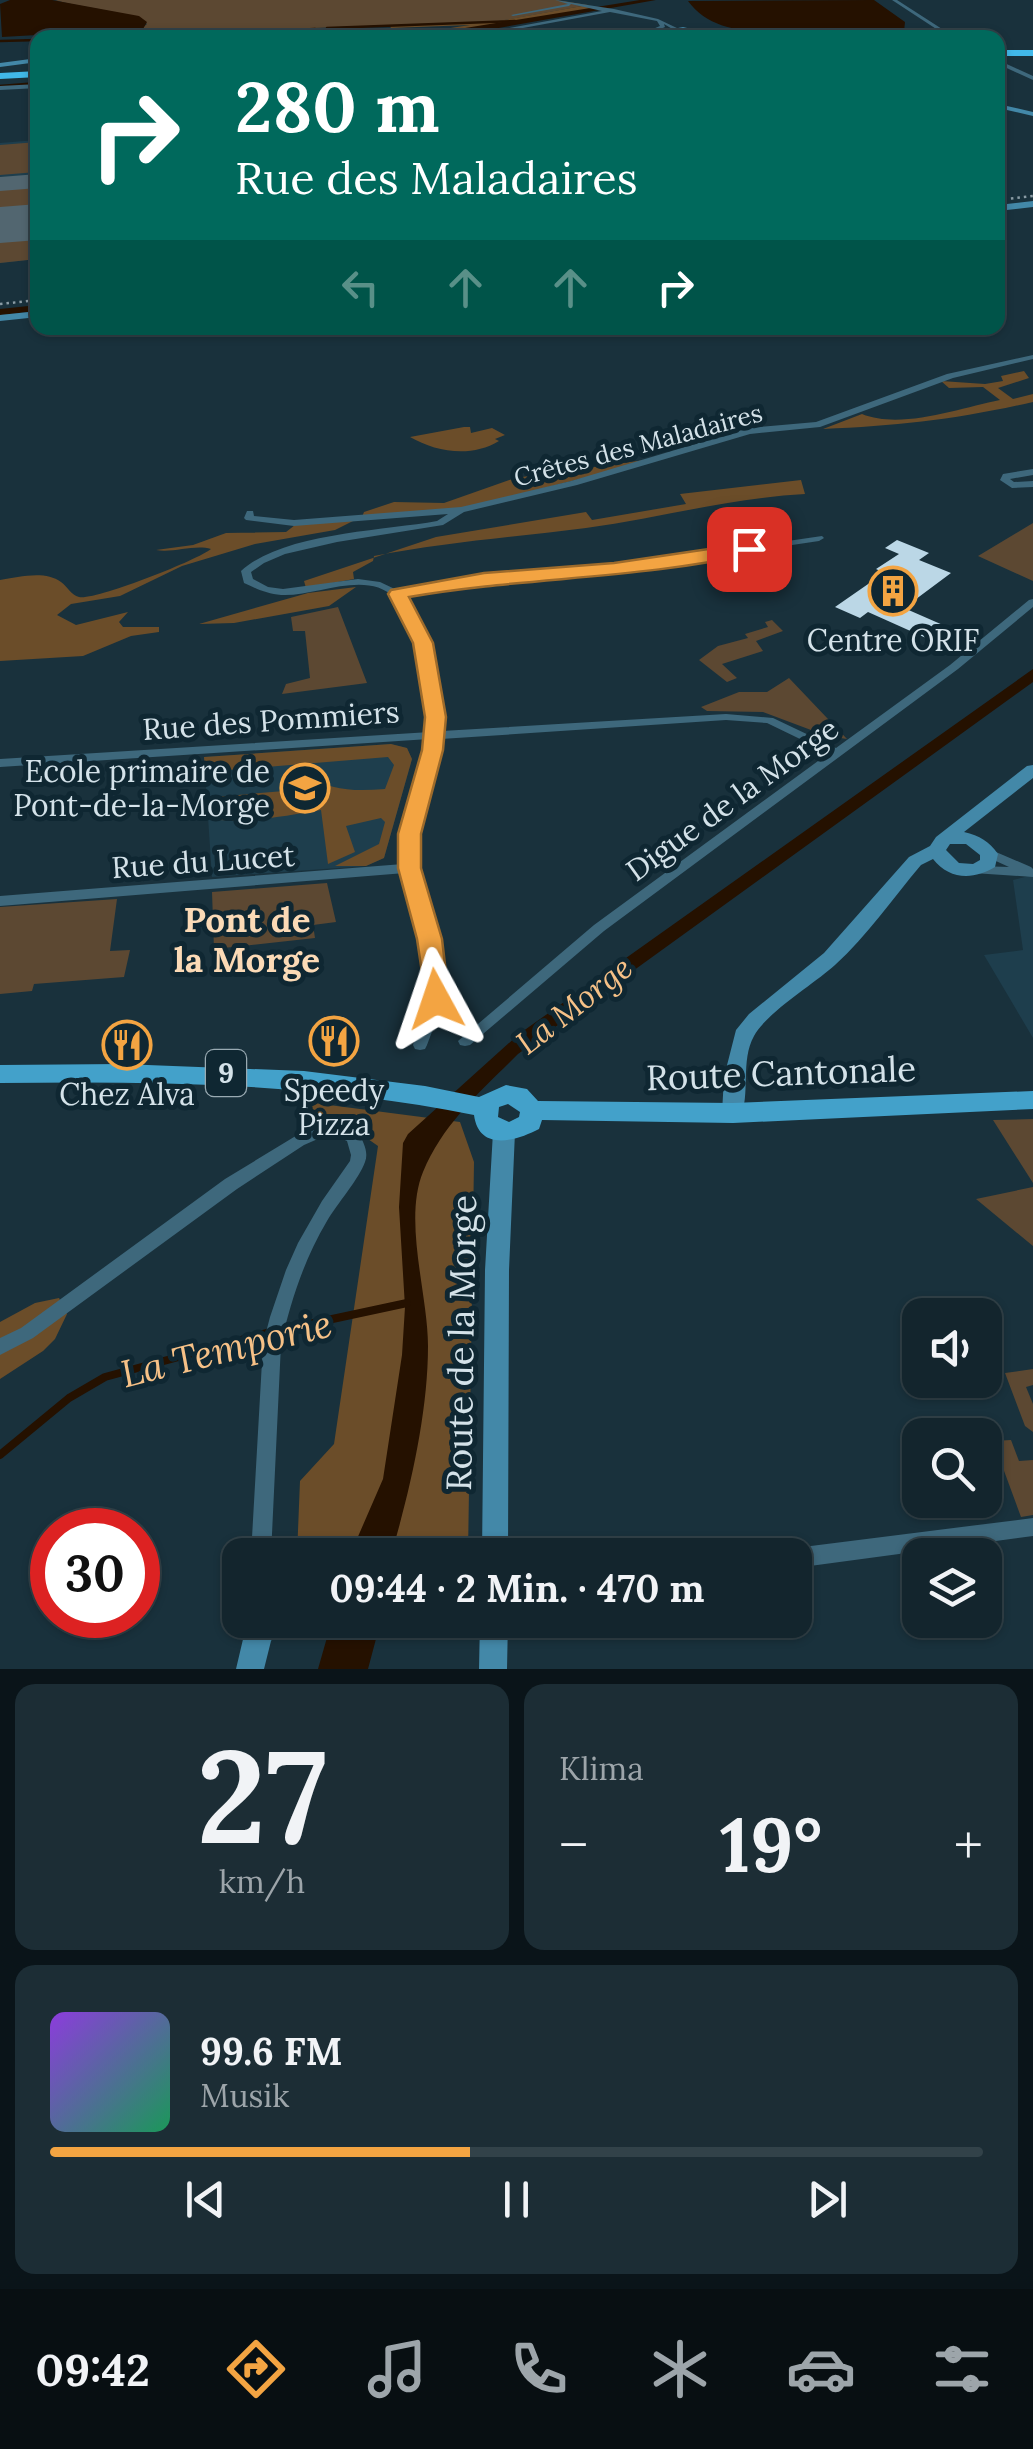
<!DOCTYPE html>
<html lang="de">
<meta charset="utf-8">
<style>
:root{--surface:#13252d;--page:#1c2d35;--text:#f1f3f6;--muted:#9da5aa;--line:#324249;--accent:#f3a442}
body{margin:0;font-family:Lora,serif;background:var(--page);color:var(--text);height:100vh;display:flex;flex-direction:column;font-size:38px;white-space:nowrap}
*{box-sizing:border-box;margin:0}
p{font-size:32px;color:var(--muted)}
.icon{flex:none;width:55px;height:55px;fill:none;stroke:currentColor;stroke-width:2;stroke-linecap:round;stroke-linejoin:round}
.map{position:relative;height:1669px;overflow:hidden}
.details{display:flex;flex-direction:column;gap:15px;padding:15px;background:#0a1419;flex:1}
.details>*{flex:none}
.banner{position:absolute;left:30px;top:30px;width:975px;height:305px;border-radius:20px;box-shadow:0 2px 8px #0004,0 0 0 2px var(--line);background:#00695c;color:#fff;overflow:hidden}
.controls{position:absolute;left:902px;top:1298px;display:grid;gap:20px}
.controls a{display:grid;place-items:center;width:100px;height:100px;border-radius:20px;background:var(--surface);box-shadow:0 2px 8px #0004,0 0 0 2px var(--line);font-size:50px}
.speed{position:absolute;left:30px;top:1508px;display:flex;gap:20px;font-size:50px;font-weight:700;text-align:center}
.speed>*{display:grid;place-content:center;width:130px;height:130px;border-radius:50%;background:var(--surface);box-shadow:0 2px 8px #0004,0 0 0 2px var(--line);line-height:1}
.speed .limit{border:15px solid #d22;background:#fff;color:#111}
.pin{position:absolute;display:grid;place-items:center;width:85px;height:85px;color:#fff;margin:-42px;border-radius:20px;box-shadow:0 5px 15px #0006}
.me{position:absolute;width:110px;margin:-55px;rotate:355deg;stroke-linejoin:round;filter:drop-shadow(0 0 8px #0008)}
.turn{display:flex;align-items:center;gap:35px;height:210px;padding:0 40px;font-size:45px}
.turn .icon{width:130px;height:130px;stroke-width:2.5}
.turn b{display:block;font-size:70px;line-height:85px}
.lanes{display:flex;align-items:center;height:95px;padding:0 40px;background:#0003;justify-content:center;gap:50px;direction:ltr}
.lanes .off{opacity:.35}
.big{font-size:75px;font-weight:800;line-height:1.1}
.details .tile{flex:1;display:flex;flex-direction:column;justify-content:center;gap:15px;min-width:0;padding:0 35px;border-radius:20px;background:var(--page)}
.details .dial{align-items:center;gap:0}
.dial b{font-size:130px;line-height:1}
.song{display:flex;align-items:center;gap:30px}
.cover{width:120px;height:120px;border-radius:15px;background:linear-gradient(135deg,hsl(270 70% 55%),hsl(150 70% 35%))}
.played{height:10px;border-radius:5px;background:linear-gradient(90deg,var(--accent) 45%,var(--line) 45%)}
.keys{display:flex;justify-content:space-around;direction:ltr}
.heat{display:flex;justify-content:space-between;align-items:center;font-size:55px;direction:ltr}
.details .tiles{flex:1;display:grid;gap:15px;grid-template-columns:1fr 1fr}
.tile:last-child{grid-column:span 2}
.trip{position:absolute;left:222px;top:1538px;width:590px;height:100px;border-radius:20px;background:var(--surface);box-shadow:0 2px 8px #0004,0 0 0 2px var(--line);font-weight:800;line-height:100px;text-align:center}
.tab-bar{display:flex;height:160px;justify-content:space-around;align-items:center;background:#080f12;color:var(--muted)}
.tab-bar .icon{width:70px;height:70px}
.tab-bar .selected{color:var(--accent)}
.tab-bar b{font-size:45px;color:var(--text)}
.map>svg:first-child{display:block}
</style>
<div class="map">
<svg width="1033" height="1669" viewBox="0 0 1033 1669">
<rect width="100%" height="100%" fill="#19313c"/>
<path fill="#1e3e4d" d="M 37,140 L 37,259 L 0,263 L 0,143 Z
M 391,744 L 407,748 L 412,759 L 384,858 L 366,866 L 212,877 L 204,757 Z
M 1033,875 L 1033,1038 L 984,955 L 1023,950 L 1013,880 Z"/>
<path fill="#5c4832" d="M 55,0 L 557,0 L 588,5 L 499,21 L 231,31 L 317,29 L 320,35 L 313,37 L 119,38 L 173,33 L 141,29 L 147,24 C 134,12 76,7 55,0 Z
M 37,142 L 37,172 L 0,175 L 0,145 Z
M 37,184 L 37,213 L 0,216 L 0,188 Z
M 37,232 L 37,259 L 0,263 L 0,235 Z
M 1033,523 L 1033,581 L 978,556 Z
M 338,607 L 367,683 L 282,694 L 286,684 L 310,678 L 305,631 L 293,631 L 291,617 Z
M 772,620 L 783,631 L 756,641 L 763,651 L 722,664 L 737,678 L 727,682 L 699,660 L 718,646 L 748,638 L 745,634 L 768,627 L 765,622 Z
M 789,678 L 847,739 L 827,736 L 763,712 L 707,711 L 701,707 L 739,692 L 767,692 Z
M 327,883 L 336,922 L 313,925 L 315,938 L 214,949 L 212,892 Z
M 117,899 L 110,951 L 130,950 L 124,977 L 34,984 L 32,991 L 0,994 L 0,907 Z
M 1033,1119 L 1033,1183 L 993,1120 Z
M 1033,1187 L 1033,1246 L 976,1199 Z
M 1033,1369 L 1033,1385 L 1026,1387 L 1033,1404 L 1033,1432 L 1025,1426 L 1005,1373 Z
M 1011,1440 L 1019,1461 L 1033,1460 L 1033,1515 L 1021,1517 L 993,1441 Z"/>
<path fill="#6b4d29" d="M 582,6 L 595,9 L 457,32 L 453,37 L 400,37 L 420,32 L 439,34 L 444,29 L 470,25 L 391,28 L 389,25 L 499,21 Z
M 1024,371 L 1029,378 L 998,388 L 1013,399 L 1033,394 L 1033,402 C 959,419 899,426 823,429 L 862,414 C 901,430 960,408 1000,400 L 983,387 L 949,388 L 941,381 L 985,384 L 1003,381 L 1001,376 Z
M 464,427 L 470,427 L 471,433 L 492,428 L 505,435 L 495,439 L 499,441 C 471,458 436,452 410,437 Z
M 666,457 L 462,509 L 362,517 L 364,512 L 394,502 L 444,503 L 515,478 Z
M 801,480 L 805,494 C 731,498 659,518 586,528 C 515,537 445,542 374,556 L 373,561 L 353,572 L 354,579 L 306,588 L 304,581 L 436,537 L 586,512 L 592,520 L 686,504 L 680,494 Z
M 355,520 L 335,530 L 255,544 L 182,566 L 120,596 L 71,604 L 57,615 L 76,625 L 128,612 L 119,622 L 123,627 L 159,627 L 159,632 L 131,636 L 83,656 L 0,661 L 0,580 C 19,577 45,570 61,582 C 68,587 71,595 79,597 C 94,601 198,560 211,549 C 195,544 174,553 156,550 L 193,545 L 226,533 L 286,532 L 295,525 Z
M 356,587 L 329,606 L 234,623 L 199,624 L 308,593 Z
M 391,744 L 407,748 L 412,759 L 384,858 L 366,866 L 335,866 L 379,844 L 385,822 L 381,818 L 346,826 L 355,852 L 328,864 L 321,810 C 285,816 255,822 219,820 L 207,802 L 214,797 L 284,791 L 287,776 L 307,774 C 329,792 358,791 385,789 L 394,765 L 388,757 L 205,772 L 204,757 Z
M 306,1102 L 460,1122 L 474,1162 L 468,1555 L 297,1555 L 300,1481 L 334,1444 L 378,1146 L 348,1125 L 310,1127 L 301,1117 Z
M 59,1298 L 67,1314 L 55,1339 L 43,1351 L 0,1379 L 0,1322 L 35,1303 Z"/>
<path fill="#251100" d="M 10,0 L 52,0 L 139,16 L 147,22 L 143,29 L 2,37 L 0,4 Z
M 874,0 L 905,22 L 904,32 C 874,36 848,33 819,32 C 776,30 717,41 688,1 Z
M 1033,669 L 1033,682 L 518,1054 C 482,1090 443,1123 423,1172 C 403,1221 428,1294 428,1346 C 428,1413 410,1491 391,1555 L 350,1555 L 383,1479 L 402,1355 L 405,1307 L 399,1207 L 403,1143 L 408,1134 L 519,1034 Z
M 332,1620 L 381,1620 L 368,1669 L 318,1669 Z"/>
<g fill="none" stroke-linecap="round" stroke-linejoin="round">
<path stroke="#251100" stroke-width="2.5" d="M 327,28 L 515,21
M 126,38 L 315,29
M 0,41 L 38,40
M 0,86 L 38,83"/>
<path stroke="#251100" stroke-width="8" d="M 281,1330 L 407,1303
M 0,1455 L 69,1398 L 105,1377 L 270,1332"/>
<path fill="#251100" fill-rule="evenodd" d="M 640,0 L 656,0 L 442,38 L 459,29 Z
M 38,305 L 38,311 L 0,315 L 0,309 Z"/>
<path fill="#526670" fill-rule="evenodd" d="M 38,174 L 38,188 L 0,191 L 0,177 Z"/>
<path fill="#526670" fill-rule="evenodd" d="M 38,204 L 38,240 L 0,243 L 0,207 Z"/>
</g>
<path fill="#bbd7e6" d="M 897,540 L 929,553 L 919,560 L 951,573 L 904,608 L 952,629 L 935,642 L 868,612 L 860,618 L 835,607 L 884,573 L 876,569 L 899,554 L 885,548 Z"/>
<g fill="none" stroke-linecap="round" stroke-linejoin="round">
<path fill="#3e687c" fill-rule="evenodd" d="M 555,0 L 614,9 L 658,19 L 679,29 L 674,30 L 664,24 L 665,27 L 650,34 L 648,31 L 660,26 L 657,21 L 610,12 L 468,38 L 454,38 L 602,11 L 571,4 L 569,6 L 513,16 L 511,15 L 568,4 Z
M 892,0 L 897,0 L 956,38 L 950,38 Z
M 150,35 L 152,38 L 147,38 Z
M 998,60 L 1033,76 L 1033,80 L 998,64 Z
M 38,84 L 38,88 L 0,90 L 0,86 Z
M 1033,355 L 1033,359 L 953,378 L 820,427 L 750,434 L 577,485 L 464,512 L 443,525 L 337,542 L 285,554 L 264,563 L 251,572 L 253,579 L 268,587 L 283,589 L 358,579 L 380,582 L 399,591 L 484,576 L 614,566 L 822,536 L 824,538 L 819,541 L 614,572 L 484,582 L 404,596 C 431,634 444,685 442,731 L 726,714 L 773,718 L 836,748 L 950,665 L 1029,600 L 1033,599 L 1033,607 L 958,669 L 604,931 L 470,1045 L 465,1046 L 460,1045 L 458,1041 L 594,925 L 829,753 L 767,723 L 726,720 L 441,739 C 435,776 414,812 415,851 C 416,902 451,949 442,1001 C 439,1016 432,1031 427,1045 L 425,1049 L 420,1050 L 415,1049 L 413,1045 L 427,1007 L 430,985 L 426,951 L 405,873 L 0,906 L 0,896 L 403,864 C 399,820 422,782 429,739 L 0,767 L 0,759 L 430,732 C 432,698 426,664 413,633 C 408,622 404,607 395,598 C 366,569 316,597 281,595 C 267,594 257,589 244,583 L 241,571 C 282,533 382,531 437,521 L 448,514 L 294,526 L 246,520 L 244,518 L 247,511 L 253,511 L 254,516 L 294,520 L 461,507 L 571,481 L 749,428 L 816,422 L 947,374 Z
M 1033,469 L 1033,475 L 1010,479 L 1014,482 L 1033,481 L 1033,487 L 1012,488 L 1000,480 L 1003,474 Z
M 989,849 L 1031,867 L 1033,869 L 1033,877 L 973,873 L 972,870 L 978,866 L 1009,867 L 985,856 L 983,853 Z
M 339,1125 L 359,1133 C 363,1142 369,1152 365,1162 C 359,1179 337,1204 327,1221 C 304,1260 291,1300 281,1344 L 271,1555 L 251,1555 L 263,1344 L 270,1317 L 286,1270 L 298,1243 L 322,1201 L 350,1161 L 351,1155 L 347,1141 L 338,1137 L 320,1138 L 304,1145 L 237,1189 L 33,1338 L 0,1355 L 0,1338 L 21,1328 L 225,1179 L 294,1137 L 318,1126 Z
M 1033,1518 L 1033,1536 L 795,1568 L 795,1555 L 787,1555 L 788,1551 L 795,1548 Z"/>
<path fill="#4388a8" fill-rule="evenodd" d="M 683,27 L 729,38 L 683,31 L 628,38 Z
M 38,58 L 38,62 L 0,67 L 0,63 Z
M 998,104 L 1033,112 L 1033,116 L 998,108 Z
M 1033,201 L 1033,207 L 998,211 L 998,205 Z
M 38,311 L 38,317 L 0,321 L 0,315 Z
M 1033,765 L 1033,778 L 964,832 C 980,836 989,841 998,854 L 995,867 C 974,880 949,880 933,859 L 921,865 C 893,898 867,936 835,965 C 814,984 766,1013 754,1036 C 740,1061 751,1094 740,1119 L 733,1121 L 726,1119 L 722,1113 L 724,1077 L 736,1030 L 749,1014 L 824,953 L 909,857 L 930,846 L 936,837 L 1027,766 ZM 950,844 L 966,844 L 980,855 L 980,860 L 973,864 L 959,863 L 946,850 Z
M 504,1123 L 512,1126 L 515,1132 L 509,1270 L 508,1555 L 482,1555 L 485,1270 L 493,1132 L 496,1126 Z
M 252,1620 L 283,1620 L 271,1641 L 264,1669 L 236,1669 L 244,1635 Z
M 480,1620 L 508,1620 L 507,1669 L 479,1669 Z"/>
<path fill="#43a1ca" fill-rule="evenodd" d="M 122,1064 L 304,1071 L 425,1086 L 479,1097 L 506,1085 L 527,1089 L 538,1101 L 733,1103 L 1033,1091 L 1033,1109 L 733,1123 L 542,1120 L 539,1129 C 516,1141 479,1152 474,1115 C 317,1083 159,1081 0,1083 L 0,1065 ZM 508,1104 L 520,1112 L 519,1117 L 509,1122 L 498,1117 L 499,1107 Z"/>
<path fill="#41b8e9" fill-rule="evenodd" d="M 998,50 L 1033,50 L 1033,56 L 998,56 Z
M 38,71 L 38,77 L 0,79 L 0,73 Z"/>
<path stroke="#8a9ca5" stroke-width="2.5" stroke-dasharray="2.5 4" stroke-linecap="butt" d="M 998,200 L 1033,196
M 0,304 L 38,300"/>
</g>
<path fill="#f3a442" stroke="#9e6b2b" stroke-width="2.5" d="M 749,543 L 755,545 L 755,553 C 642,579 524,577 409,597 L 433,643 L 446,717 L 443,750 L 421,834 L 421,868 L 442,939 L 449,999 L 445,1006 L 427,1006 L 417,939 L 398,868 L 398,834 L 422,750 L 425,717 L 413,643 L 388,594 L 391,590 L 484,573 L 614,563 Z"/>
<defs>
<g id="building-ring" transform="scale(2.5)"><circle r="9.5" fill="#0f2732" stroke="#f3a442" stroke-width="1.5"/><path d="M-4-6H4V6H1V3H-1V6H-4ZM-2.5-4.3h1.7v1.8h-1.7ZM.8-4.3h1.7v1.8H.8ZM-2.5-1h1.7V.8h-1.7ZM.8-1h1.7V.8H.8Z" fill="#f3a442"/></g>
<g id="school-ring" transform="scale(2.5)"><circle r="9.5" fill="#0f2732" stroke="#f3a442" stroke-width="1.5"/><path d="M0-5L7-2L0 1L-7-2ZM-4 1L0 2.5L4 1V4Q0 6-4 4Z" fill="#f3a442"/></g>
<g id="restaurant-ring" transform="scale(2.5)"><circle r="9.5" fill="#0f2732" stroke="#f3a442" stroke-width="1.5"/><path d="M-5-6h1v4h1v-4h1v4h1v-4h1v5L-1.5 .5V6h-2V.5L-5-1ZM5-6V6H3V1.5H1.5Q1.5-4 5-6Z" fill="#f3a442"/></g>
</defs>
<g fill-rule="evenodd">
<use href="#building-ring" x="893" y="591"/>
<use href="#school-ring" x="305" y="788"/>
<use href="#restaurant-ring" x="334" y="1041"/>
<use href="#restaurant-ring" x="127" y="1045"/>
</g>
<g text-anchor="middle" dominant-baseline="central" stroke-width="10" stroke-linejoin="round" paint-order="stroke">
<g font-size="25" fill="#d4e2e9" stroke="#0f2732">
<text transform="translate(638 445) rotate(-15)">Crêtes des Maladaires</text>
</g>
<rect fill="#0f2732" stroke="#99aab2" stroke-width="2.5" x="206" y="1050" width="40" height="46" rx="8"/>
<g font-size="28" font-weight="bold" fill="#d4e2e9">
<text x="226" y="1073">9</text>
</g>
<g font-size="30" fill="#d4e2e9" stroke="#0f2732">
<text x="893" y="640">Centre ORIF</text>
<text x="270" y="771" text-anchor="end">Ecole primaire de<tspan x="270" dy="34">Pont-de-la-Morge</tspan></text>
<text x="334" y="1090">Speedy<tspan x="334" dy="34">Pizza</tspan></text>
<text x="127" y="1094">Chez Alva</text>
</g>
<g font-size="30" fill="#d4e2e9" stroke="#0f2732">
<text transform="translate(271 720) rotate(-4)">Rue des Pommiers</text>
<text transform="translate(732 799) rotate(-36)">Digue de la Morge</text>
<text transform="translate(203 861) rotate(-4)">Rue du Lucet</text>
</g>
<g font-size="32" font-style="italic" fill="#f6c187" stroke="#0f2732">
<text transform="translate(574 1005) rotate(-38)">La Morge</text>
</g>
<g font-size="35" font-weight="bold" fill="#fbdab6" stroke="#0f2732">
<text x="247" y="919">Pont de<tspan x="247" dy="40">la Morge</tspan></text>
</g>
<g font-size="35" fill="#d4e2e9" stroke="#0f2732">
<text transform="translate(781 1073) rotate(-2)">Route Cantonale</text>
<text transform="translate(461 1343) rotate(-89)">Route de la Morge</text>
</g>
<g font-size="38" font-style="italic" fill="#f6c187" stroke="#0f2732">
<text transform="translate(226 1348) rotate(-14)">La Temporie</text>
</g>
</g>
</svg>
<div class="controls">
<a><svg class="icon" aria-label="sound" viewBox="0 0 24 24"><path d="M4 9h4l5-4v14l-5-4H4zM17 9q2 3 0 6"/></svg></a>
<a><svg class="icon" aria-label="search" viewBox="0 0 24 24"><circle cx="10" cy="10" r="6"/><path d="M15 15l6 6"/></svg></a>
<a><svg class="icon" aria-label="layers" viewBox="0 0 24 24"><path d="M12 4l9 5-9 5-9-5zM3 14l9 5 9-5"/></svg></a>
</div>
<div class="speed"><div class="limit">30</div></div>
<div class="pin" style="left:749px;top:549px;background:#d93025"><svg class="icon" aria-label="arrive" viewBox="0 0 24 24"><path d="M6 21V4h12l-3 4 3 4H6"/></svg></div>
<svg class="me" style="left:436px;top:999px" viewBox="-20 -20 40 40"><path d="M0-17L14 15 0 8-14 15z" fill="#f3a442" stroke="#fff" stroke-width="4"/></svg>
<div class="trip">09:44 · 2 Min. · 470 m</div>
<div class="banner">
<div class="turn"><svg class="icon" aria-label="right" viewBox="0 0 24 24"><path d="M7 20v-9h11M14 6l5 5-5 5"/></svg><div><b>280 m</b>Rue des Maladaires</div></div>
<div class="lanes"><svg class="icon off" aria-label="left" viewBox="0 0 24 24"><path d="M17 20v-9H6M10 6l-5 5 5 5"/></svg><svg class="icon off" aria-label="ahead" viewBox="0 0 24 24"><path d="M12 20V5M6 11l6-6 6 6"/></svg><svg class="icon off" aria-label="ahead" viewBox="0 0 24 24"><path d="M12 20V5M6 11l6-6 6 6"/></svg><svg class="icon" aria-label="right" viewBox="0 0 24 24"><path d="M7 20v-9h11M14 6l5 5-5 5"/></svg></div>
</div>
</div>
<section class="details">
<div class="tiles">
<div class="tile dial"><b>27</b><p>km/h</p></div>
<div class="tile"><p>Klima</p>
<div class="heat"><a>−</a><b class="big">19°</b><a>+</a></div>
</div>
<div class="tile">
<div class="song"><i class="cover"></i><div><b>99.6 FM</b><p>Musik</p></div></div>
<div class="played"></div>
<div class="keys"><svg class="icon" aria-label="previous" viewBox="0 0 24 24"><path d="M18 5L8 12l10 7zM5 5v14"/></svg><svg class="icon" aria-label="pause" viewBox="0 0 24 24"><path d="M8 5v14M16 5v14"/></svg><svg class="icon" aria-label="next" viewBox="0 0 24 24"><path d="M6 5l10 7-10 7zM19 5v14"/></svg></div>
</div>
</div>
</section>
<nav class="tab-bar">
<b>09:42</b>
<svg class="icon selected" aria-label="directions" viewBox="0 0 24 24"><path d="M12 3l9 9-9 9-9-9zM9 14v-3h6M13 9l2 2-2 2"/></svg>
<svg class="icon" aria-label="music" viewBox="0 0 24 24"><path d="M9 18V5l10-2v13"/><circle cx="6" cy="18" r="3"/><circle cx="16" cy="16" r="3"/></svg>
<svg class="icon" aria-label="phone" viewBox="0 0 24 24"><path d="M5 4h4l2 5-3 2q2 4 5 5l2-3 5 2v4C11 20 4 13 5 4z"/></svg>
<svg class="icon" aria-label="climate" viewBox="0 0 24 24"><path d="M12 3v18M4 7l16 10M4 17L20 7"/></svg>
<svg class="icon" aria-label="car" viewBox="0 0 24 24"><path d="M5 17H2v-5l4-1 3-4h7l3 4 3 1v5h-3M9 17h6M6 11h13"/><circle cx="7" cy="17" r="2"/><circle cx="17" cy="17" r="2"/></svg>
<svg class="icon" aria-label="filters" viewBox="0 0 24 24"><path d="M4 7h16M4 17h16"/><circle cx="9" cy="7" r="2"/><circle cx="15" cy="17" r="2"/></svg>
</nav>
